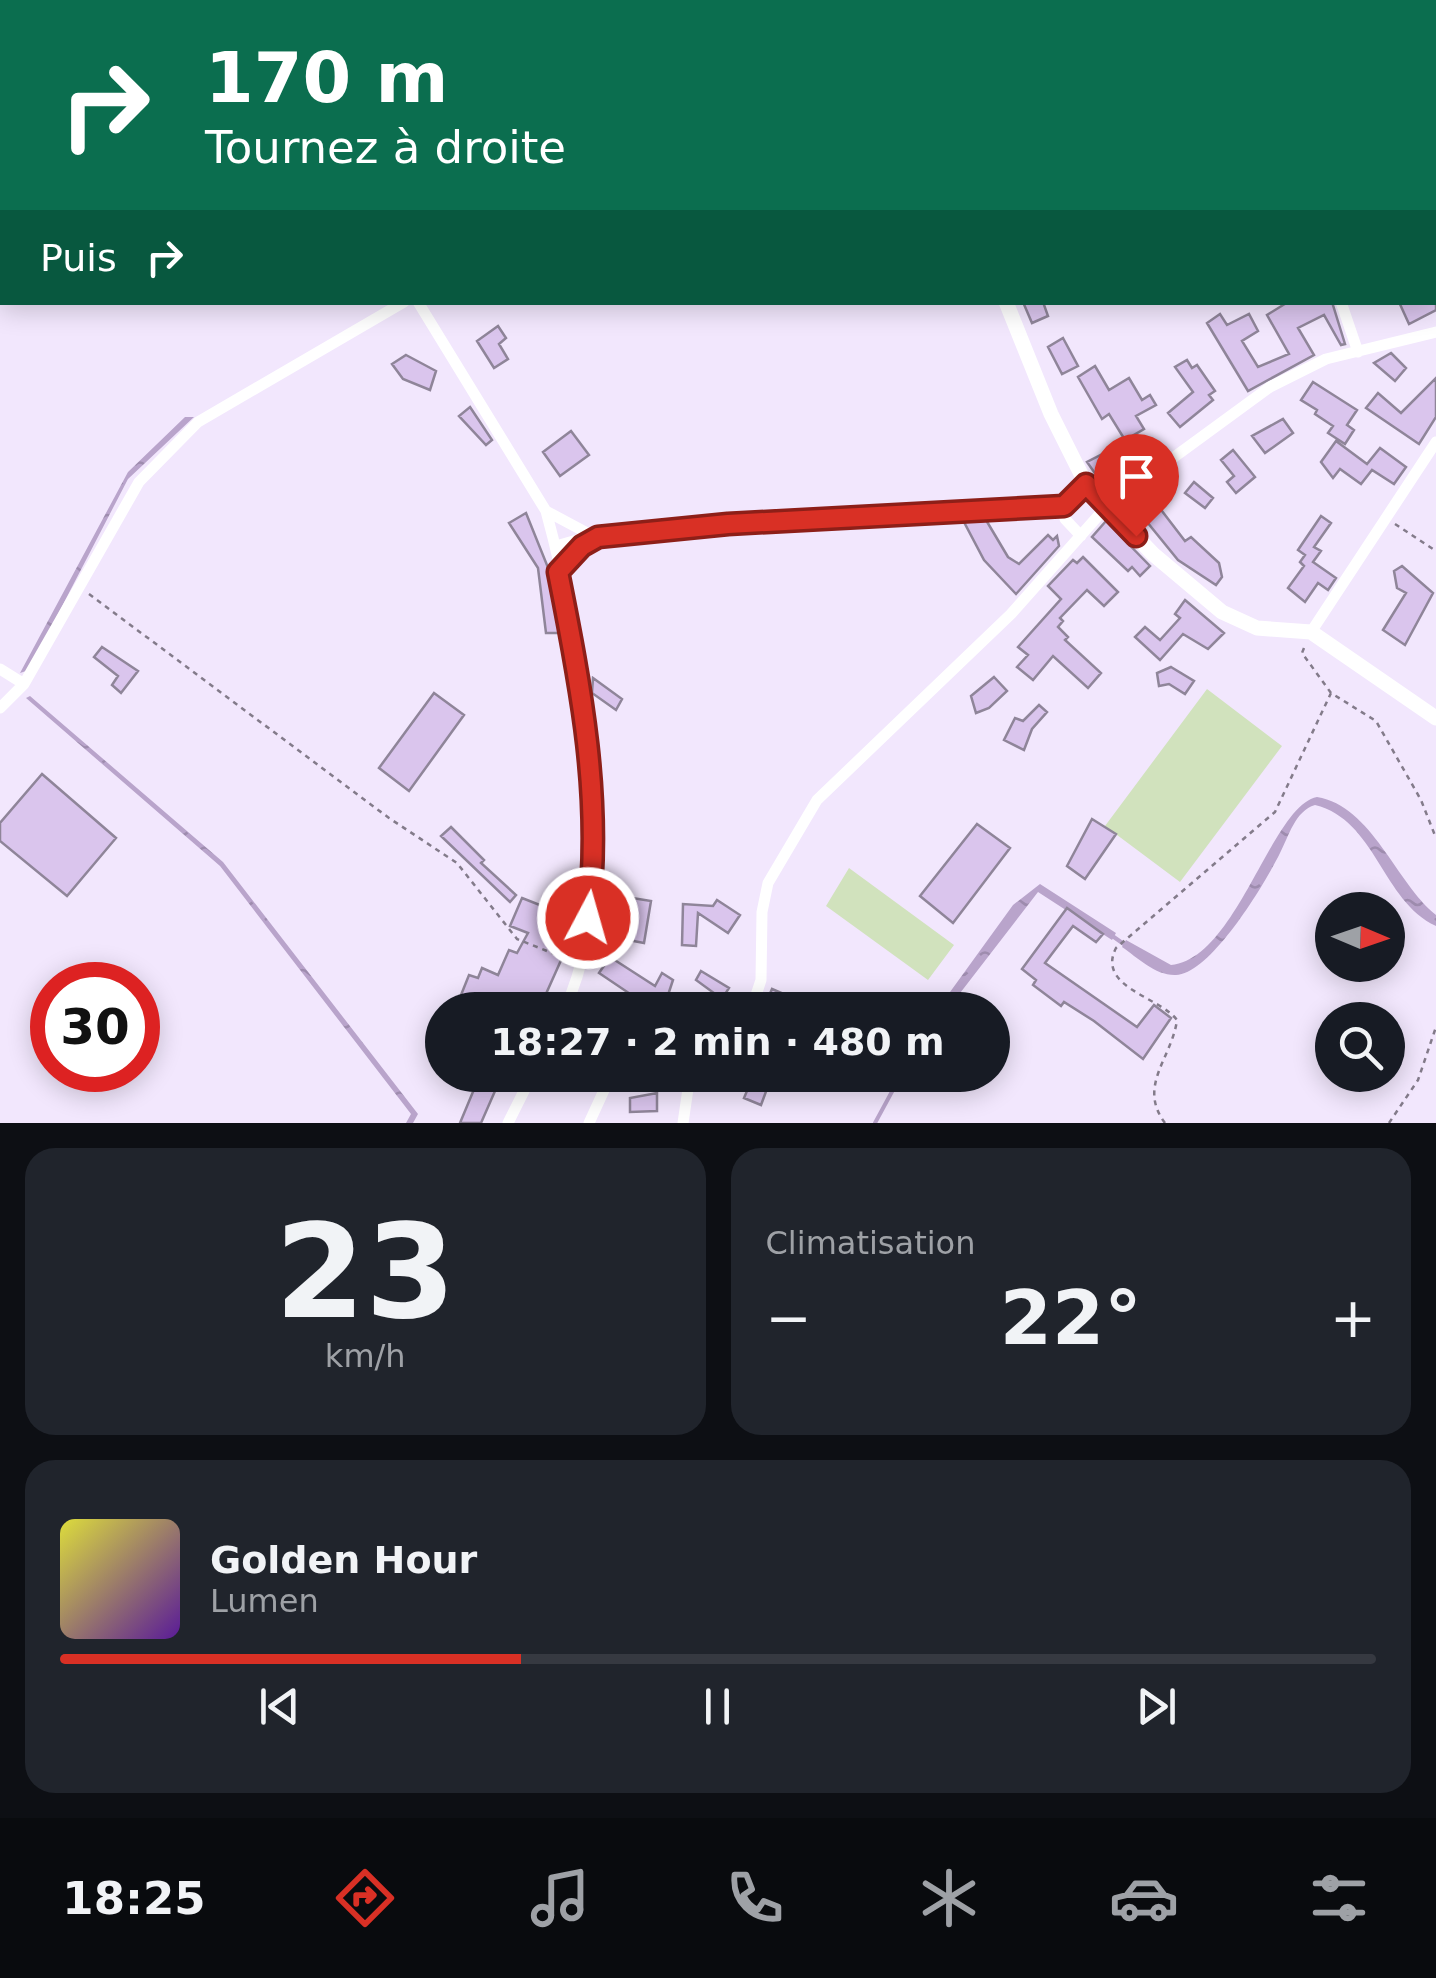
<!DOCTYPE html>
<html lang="fr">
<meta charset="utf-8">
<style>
:root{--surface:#171b24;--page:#20242c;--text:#f1f3f6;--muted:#9ea1a6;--line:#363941;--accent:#d93025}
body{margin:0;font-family:"DejaVu Sans",sans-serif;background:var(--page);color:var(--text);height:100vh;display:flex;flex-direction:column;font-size:38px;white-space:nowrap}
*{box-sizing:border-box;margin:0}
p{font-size:32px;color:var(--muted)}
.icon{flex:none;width:55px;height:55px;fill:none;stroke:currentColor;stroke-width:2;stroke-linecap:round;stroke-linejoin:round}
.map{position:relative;height:1123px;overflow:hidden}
.panel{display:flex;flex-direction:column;gap:25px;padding:25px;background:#0d0f14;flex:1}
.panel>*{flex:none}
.top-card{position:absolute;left:0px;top:0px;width:1438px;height:305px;box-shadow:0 5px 25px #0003;background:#0b6e4f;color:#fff;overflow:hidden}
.needle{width:65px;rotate:92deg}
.buttons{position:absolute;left:1315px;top:892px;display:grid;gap:20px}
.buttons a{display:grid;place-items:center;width:90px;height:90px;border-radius:50%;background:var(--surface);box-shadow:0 5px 25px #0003;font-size:50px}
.speed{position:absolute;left:30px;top:962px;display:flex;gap:20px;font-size:50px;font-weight:700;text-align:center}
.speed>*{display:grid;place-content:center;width:130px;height:130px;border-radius:50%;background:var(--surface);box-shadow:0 5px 25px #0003;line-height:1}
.speed .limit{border:15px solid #d22;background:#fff;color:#111}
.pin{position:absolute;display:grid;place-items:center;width:85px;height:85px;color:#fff;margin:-102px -42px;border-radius:50% 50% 50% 0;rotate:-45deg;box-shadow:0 0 10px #0007}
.pin .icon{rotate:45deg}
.me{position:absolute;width:110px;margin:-55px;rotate:6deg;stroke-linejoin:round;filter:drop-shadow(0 0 8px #0008)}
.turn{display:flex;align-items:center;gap:35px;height:210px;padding:0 40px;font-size:45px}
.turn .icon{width:130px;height:130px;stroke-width:2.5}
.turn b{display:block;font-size:70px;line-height:85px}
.then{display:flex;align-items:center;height:95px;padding:0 40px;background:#0003;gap:20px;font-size:38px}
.big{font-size:75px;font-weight:800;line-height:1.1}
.panel .widget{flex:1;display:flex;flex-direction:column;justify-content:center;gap:15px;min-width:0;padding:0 35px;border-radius:30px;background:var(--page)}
.panel .dial{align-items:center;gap:0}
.dial b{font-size:130px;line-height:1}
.song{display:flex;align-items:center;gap:30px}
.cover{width:120px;height:120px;border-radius:15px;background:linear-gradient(135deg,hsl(60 70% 55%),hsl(270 70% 35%))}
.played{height:10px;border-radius:5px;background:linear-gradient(90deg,var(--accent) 35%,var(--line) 35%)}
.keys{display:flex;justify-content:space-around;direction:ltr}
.heat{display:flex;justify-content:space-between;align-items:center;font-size:55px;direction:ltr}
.panel .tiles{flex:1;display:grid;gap:25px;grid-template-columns:1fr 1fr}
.widget:last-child{grid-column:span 2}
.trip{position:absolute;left:425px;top:992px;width:585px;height:100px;border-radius:50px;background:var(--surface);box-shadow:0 5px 25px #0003;font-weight:800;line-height:100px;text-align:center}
.dock{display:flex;height:160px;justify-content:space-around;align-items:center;background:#090b0e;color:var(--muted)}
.dock .icon{width:70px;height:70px}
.dock .active{color:var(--accent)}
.dock b{font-size:45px;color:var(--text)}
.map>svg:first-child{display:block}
</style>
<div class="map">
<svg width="1436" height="1123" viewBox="0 0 1436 1123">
<defs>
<pattern id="water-ripples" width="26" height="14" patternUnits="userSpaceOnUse" patternTransform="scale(2.5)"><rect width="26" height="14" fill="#b9a4cb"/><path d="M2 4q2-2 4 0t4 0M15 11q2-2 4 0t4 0" fill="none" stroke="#9e8cae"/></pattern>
</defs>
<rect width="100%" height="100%" fill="#f2e7fd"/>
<path fill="#d1e2bd" d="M 1207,689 L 1282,746 L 1180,882 L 1105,826 Z
M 849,868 L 954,945 L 928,980 L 826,906 Z"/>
<path fill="url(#water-ripples)" d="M 185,417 L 194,417 L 128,479 L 29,670 L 20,673 L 128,472 Z
M 30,696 L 223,862 L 418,1114 L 413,1123 L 406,1123 L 411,1114 L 220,866 L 26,698 Z
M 1317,797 C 1372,806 1396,883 1436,915 L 1436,926 C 1382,901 1376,820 1315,805 C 1295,811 1289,836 1280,853 C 1266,882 1211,974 1176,975 C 1156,976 1138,958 1122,947 L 1126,940 L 1171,965 C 1237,959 1271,806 1317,797 Z
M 1040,884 L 1116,933 L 1112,940 L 1038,892 L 947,1010 L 937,1010 L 1013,905 Z"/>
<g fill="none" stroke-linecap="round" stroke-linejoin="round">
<path stroke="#b9a4cb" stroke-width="4" d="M 1111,935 L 1128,947
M 875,1123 L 901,1075"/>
</g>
<path fill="#dac5ed" stroke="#8f8599" stroke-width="2.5" d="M 1023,302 L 1043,302 L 1048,316 L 1032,323 Z
M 1288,302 L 1332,302 L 1345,344 L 1341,345 L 1324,315 L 1298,328 L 1314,355 L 1248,391 L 1207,323 L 1220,314 L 1227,325 L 1249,314 L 1258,331 L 1242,341 L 1258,367 L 1289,354 L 1267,315 Z
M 1399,302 L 1436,302 L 1436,310 L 1409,324 Z
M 498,326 L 506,338 L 499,344 L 508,359 L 494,368 L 477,341 Z
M 1063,338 L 1078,366 L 1062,374 L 1048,347 Z
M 1391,353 L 1406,368 L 1395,381 L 1374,363 Z
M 406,355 L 436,371 L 430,390 L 403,379 L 392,364 Z
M 1187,360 L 1192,368 L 1197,365 L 1215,391 L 1209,395 L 1213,400 L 1180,427 L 1168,413 L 1193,392 L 1175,367 Z
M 1095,366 L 1109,390 L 1129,378 L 1142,400 L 1150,395 L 1156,405 L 1136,416 L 1144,429 L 1125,440 L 1109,414 L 1102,419 L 1078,377 Z
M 1436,378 L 1436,417 L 1419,444 L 1366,408 L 1378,393 L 1401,413 Z
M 1313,382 L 1357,410 L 1347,425 L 1354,430 L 1345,444 L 1328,433 L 1333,426 L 1315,414 L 1317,410 L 1301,400 Z
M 470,407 L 492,440 L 486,445 L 459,416 Z
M 1283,419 L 1293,433 L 1265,453 L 1252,436 Z
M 571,431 L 589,455 L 560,476 L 543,452 Z
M 1130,440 L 1137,451 L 1109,471 L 1116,483 L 1106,489 L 1087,462 Z
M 1336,441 L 1367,464 L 1380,448 L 1406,467 L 1394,484 L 1372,470 L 1361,484 L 1340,469 L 1333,478 L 1321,462 Z
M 1233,450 L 1255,477 L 1236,493 L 1227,482 L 1234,476 L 1221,460 Z
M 1194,482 L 1213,498 L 1205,508 L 1185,493 Z
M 1150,487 L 1156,495 L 1152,498 L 1185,541 L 1191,537 L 1219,563 L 1222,577 L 1216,585 L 1178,560 L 1130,501 Z
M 526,513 L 553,580 L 559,633 L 546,633 L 538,568 L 509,523 Z
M 1321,516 L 1331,523 L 1314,547 L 1321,551 L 1313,562 L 1336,578 L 1328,590 L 1318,583 L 1305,602 L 1288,588 L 1304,566 L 1300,562 L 1305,555 L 1298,550 Z
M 986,520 L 1008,557 L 1019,564 L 1048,535 L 1053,540 L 1057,536 L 1059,546 L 1016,594 L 984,560 L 964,522 Z
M 1106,521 L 1150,566 L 1140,576 L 1132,567 L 1128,571 L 1092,537 Z
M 1083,557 L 1118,592 L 1104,606 L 1087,590 L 1060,618 L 1063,621 L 1058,627 L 1068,637 L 1065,640 L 1101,673 L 1088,688 L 1053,656 L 1033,680 L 1017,667 L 1028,655 L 1018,647 L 1061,599 L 1048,586 L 1073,560 L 1077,563 Z
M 1402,566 L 1433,593 L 1405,645 L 1383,630 L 1406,593 L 1397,588 L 1394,571 Z
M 1185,600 L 1224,633 L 1208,649 L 1183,634 L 1160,660 L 1135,637 L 1145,627 L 1160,640 L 1180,618 L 1175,614 Z
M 102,647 L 138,671 L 121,693 L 112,685 L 118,676 L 94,657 Z
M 1171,667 L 1194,681 L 1185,694 L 1169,684 L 1159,686 L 1157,673 Z
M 994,677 L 1007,691 L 989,708 L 976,713 L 971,696 Z
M 593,678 L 622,699 L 616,710 L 592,693 Z
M 434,693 L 464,715 L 409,791 L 379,768 Z
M 1039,705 L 1047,712 L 1032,729 L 1024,750 L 1004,740 L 1015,718 L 1023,721 Z
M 42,774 L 116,838 L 67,896 L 0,841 L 0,823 Z
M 1092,819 L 1116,834 L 1085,879 L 1067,866 Z
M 977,824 L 1010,848 L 953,923 L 920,896 Z
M 451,827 L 484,860 L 481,863 L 516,895 L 510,902 L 441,836 Z
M 608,894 L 651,901 L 644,943 L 602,935 Z
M 522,898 L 573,918 L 566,949 L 541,1005 L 517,994 L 510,1010 L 483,1010 L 459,1000 L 469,975 L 478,978 L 482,968 L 498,975 L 509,950 L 517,953 L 528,933 L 510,926 Z
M 717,900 L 740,915 L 728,933 L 698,913 L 696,946 L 682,945 L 683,904 L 713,906 Z
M 1067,908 L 1103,934 L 1096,942 L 1073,926 L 1045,963 L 1137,1027 L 1154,1005 L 1171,1018 L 1143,1059 L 1094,1021 L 1064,1002 L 1061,1006 L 1033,985 L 1036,980 L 1022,969 Z
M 610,957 L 655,986 L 662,973 L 673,980 L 668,995 L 691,1010 L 654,1010 L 599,973 Z
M 701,971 L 729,988 L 722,999 L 734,1010 L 709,1010 L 718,996 L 696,980 Z
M 772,989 L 821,1010 L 763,1010 Z
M 480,1075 L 502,1075 L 481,1123 L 460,1123 Z
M 743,1075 L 780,1075 L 775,1089 L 768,1086 L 761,1105 L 744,1098 L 752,1079 Z
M 657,1093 L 657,1111 L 630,1112 L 630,1098 Z"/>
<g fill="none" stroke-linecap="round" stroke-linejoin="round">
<path stroke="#837b8a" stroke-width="2.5" stroke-dasharray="5 5" stroke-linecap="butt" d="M 842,0 L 843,2
M 1395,524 L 1436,551
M 89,594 L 389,818 L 457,863 L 517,939 L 567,959
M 1304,648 L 1302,653 L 1331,693 L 1376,721 L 1421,800 L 1436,838
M 1165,1123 C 1137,1086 1172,1058 1177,1020 C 1160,997 1096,987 1116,948 L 1275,812 L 1331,693
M 1389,1123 L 1418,1080 L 1436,1027"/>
<path stroke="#fff" stroke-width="11" d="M 1376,2 L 1377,0
M 1435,42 L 1436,41
M 1435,167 L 1436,168
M 418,302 L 546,511 C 581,639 624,888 564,1010
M 1341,302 L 1358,352
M 1063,506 L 1065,519 L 1081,536
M 1063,506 L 1086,484
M 546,511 L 591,535
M 556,546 L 577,540 L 728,524 L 1063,506
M 558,572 L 590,541
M 1311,632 L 1436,442
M 0,669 L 24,684
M 0,708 L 24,684 L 139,482 L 198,422 L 404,302
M 568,1002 L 581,1010
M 751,1010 L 761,980 L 762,912 L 768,883 L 817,800 L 1011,614 L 1106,507 L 1270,387 L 1326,359 L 1436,332
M 508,1123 L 532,1075
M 589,1123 L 611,1075
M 683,1123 L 690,1075"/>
<path stroke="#fff" stroke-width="15" d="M 862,0 L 863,2
M 1006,302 L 1051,414 L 1086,484 L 1153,554 L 1222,612 L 1257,628 L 1311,632 L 1436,718"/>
</g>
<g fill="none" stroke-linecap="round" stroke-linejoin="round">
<g stroke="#8d1f18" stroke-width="25">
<path id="route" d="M 588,918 C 603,801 581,687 558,572 L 582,546 L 598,537 L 728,524 L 1064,506 L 1086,484 L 1136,536"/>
</g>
<use href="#route" stroke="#d93025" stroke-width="18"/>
</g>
</svg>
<div class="buttons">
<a><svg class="needle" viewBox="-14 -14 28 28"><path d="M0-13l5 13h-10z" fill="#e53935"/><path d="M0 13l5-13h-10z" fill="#9ea1a6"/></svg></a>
<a><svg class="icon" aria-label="search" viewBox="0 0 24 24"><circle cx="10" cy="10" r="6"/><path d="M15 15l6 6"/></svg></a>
</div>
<div class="speed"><div class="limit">30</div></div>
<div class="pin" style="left:1136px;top:536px;background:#d93025"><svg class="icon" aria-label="arrive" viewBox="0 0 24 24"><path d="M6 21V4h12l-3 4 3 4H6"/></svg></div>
<svg class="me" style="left:588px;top:918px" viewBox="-20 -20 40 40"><circle r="17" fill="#d93025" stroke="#fff" stroke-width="3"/><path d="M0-11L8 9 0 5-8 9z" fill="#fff"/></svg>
<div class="trip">18:27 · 2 min · 480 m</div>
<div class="top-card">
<div class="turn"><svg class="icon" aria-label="right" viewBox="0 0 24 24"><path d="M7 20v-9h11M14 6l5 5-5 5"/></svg><div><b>170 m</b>Tournez à droite</div></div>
<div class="then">Puis<svg class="icon" aria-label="right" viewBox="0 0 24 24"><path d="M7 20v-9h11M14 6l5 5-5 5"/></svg></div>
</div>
</div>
<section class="panel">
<div class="tiles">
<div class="widget dial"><b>23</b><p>km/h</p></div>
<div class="widget"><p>Climatisation</p>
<div class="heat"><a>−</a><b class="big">22°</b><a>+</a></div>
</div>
<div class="widget">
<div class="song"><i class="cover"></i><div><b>Golden Hour</b><p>Lumen</p></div></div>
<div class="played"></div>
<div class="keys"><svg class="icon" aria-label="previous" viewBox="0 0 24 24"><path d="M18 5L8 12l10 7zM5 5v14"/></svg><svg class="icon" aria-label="pause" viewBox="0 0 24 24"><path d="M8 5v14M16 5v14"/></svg><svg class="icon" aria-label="next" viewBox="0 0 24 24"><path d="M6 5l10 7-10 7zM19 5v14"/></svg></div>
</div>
</div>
</section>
<nav class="dock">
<b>18:25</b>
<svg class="icon active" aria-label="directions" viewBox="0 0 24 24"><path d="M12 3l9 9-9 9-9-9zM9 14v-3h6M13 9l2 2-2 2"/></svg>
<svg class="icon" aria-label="music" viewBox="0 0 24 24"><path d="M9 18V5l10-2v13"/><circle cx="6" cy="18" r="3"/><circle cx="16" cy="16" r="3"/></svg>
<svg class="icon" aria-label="phone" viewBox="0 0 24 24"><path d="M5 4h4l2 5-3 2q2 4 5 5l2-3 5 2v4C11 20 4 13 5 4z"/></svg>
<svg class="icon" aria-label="climate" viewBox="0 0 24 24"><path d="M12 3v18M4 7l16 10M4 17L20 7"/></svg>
<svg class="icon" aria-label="car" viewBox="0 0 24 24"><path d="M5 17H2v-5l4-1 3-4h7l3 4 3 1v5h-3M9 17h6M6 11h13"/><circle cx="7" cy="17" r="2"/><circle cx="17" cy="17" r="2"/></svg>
<svg class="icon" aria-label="filters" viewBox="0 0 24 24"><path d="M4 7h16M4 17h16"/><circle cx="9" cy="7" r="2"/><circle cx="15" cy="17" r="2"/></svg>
</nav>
